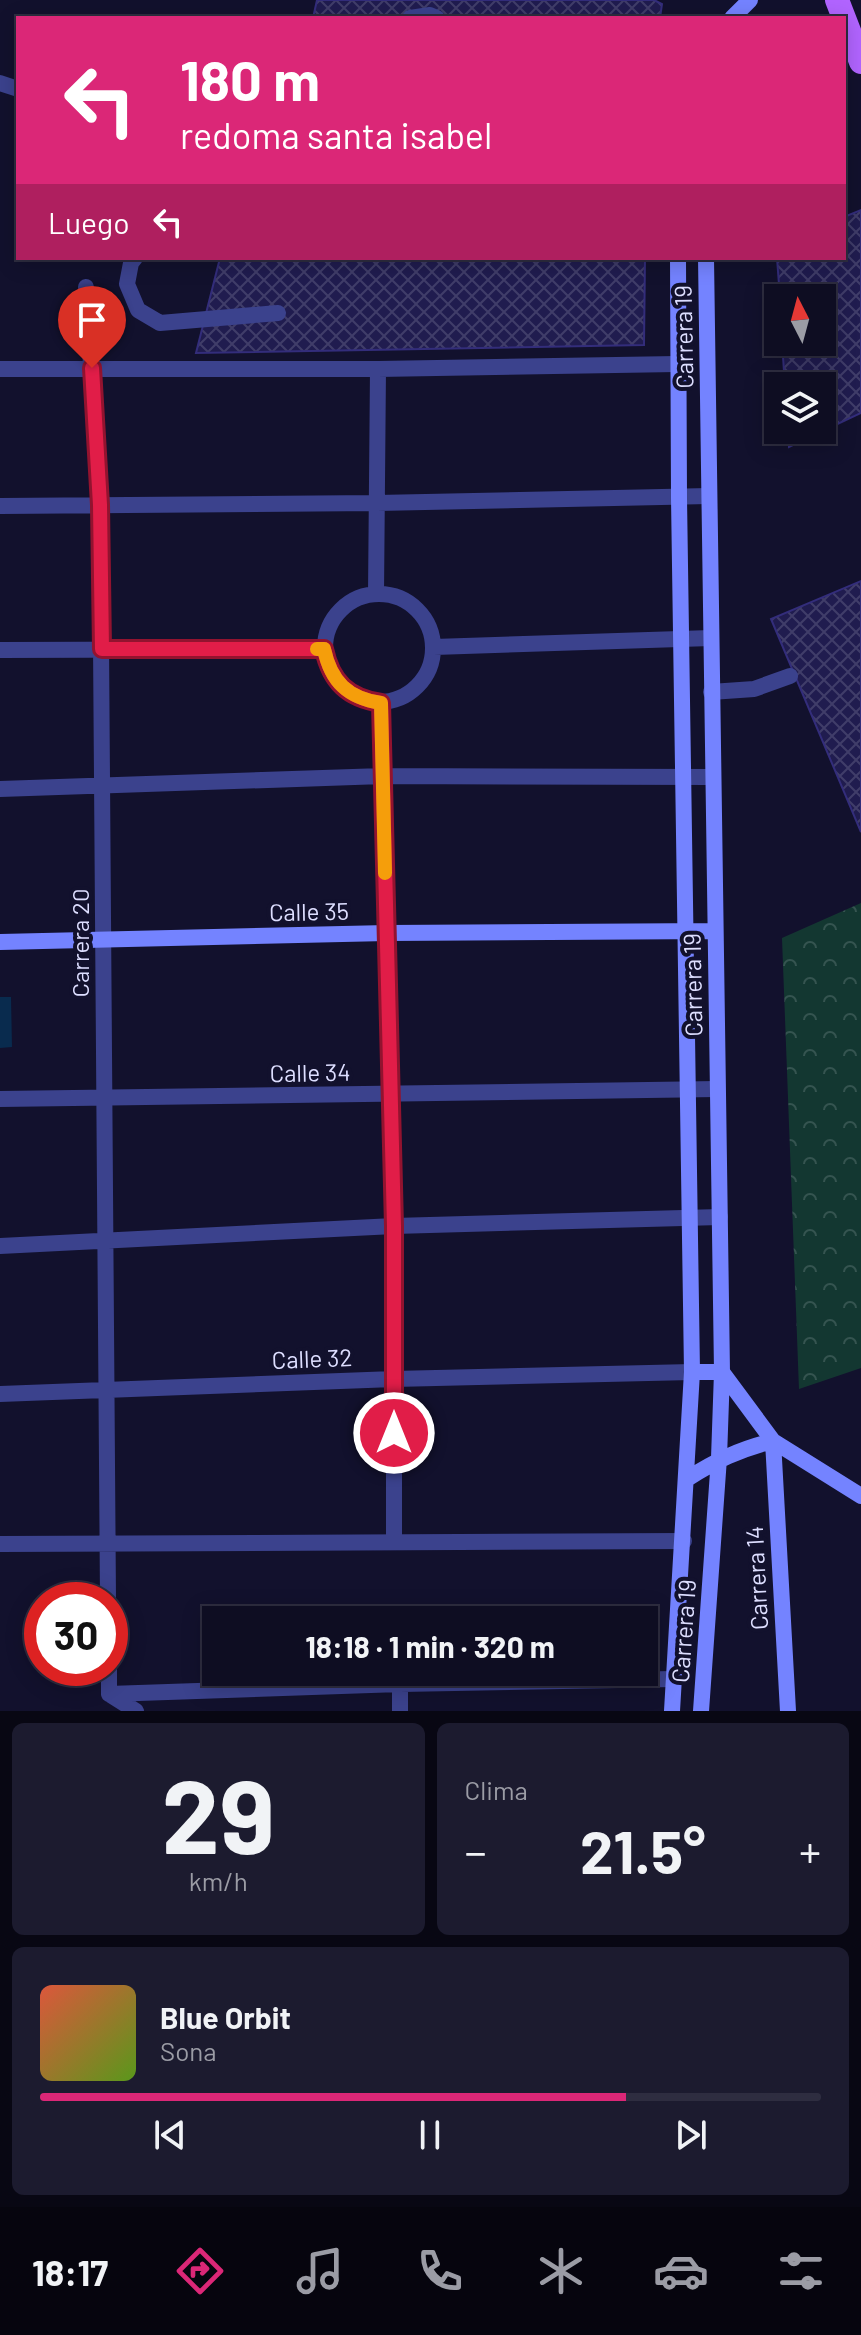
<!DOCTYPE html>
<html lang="es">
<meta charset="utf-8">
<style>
:root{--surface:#0e0d22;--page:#1c1b2f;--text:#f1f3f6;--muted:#9b9ca5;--line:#2e2d40;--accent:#db2777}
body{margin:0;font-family:Barlow,sans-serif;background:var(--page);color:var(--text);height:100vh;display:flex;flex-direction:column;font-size:30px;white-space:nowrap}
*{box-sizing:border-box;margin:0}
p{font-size:26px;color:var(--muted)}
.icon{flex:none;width:44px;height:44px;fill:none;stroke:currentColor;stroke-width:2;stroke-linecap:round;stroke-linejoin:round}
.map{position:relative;height:1711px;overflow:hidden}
.drawer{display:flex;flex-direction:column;gap:12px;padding:12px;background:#080713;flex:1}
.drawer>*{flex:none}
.banner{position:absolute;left:16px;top:16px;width:830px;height:244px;border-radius:0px;box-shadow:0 4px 20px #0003,0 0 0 2px var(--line);background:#db2777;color:#fff;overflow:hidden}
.needle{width:52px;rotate:354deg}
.buttons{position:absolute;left:764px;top:284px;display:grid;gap:16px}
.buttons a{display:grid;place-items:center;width:72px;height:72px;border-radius:0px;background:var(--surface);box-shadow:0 4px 20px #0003,0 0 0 2px var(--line);font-size:40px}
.speed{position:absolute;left:24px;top:1582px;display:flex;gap:16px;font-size:40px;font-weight:700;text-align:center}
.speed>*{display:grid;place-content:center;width:104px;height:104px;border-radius:50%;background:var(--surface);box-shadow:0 4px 20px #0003,0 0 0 2px var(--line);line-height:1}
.speed .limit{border:12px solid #d22;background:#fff;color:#111}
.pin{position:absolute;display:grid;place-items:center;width:68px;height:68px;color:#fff;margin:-82px -34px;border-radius:50% 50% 50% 0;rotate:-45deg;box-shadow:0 0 8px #0007}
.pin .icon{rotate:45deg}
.me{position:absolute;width:88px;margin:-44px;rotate:0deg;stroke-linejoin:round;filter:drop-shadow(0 0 6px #0008)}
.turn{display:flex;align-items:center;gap:28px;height:168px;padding:0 32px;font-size:36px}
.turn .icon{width:104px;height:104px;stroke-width:2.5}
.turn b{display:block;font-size:56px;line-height:68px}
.then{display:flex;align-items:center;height:76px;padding:0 32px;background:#0003;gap:16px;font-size:30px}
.big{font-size:60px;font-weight:700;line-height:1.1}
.drawer .widget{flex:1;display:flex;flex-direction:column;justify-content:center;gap:12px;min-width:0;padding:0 28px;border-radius:12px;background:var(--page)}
.drawer .dial{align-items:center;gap:0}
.dial b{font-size:104px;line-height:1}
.song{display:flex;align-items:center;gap:24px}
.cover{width:96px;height:96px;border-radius:12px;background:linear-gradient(135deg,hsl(10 70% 55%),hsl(90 70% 35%))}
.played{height:8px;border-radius:4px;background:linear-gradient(90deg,var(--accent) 75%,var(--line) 75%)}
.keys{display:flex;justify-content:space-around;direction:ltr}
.heat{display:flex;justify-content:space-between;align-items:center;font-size:44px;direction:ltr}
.drawer .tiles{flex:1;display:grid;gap:12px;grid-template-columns:1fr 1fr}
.widget:last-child{grid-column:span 2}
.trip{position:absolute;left:202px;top:1606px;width:456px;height:80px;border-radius:0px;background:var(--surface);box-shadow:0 4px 20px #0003,0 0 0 2px var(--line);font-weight:700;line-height:80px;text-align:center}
.dock{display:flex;height:128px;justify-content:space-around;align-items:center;background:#06050e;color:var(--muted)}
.dock .icon{width:56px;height:56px}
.dock .current{color:var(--accent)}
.dock b{font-size:36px;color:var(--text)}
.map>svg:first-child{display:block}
</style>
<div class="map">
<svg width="861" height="1711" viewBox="0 0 861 1711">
<defs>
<pattern id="park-crowns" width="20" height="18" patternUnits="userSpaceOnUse" patternTransform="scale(2)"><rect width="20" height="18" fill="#133731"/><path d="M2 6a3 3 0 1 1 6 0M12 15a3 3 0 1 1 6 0" fill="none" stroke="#355450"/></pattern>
<pattern id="building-cross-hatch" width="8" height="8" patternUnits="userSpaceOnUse" patternTransform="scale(2)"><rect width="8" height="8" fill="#201c4f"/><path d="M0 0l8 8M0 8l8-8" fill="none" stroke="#403d69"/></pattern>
</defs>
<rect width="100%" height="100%" fill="#12112d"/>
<path fill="url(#park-crowns)" d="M 861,903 L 861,1368 L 799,1389 L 782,938 Z"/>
<path fill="#092b4e" d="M 0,997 L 11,997 L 12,1047 L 0,1048 Z"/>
<path fill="url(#building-cross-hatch)" stroke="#332d7b" stroke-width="2" d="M 317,0 L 654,0 L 662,4 L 660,18 L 313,18 Z
M 861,210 L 861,413 L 789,447 L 788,430 L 822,430 L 822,386 L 785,386 L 782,342 L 822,342 L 822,298 L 780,298 L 777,258 L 844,258 L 844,217 Z
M 220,258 L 645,258 L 644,345 L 196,353 Z
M 861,581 L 861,832 L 771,619 Z"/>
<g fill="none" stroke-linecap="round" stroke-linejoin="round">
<path stroke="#3b428d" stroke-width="16" d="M 0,83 L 18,89
M 711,692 L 754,689 L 790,676"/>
<path stroke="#3b428d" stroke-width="16" d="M 410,18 L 430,15 L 437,18
M 135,258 L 131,263 L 127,284 L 138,310 L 160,323 L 278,313
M 86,287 L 100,505 L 108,1600
M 0,369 L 378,369 L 677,364
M 0,506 L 377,503 L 709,496
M325 648a54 54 0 1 1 108 0a54 54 0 1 1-108 0Z
M 376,594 L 378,369
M 434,647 L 711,638
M 0,650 L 324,649
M 381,703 L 394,1226 L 394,1541
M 0,789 L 383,776 L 713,777
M 0,1099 L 717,1089
M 0,1246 L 394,1226 L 720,1217
M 0,1394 L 394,1379 L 692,1372
M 0,1544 L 684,1541
M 109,1668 L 109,1694
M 400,1684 L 400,1711
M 109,1694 L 400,1684 L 674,1679
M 109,1694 L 136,1711"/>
<path stroke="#7483ff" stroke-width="16" d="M 732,18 L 750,0
M 0,942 L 387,933 L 715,931
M 692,1372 L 722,1372 L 773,1441 L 861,1496
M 773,1441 L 788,1711
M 687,1479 C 715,1461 740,1449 773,1441
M 672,1711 L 692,1372 L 679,498 L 678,258
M 701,1711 L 719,1458 L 722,1372 L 706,258"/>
<path stroke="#b164ff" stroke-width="24" d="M 837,0 L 861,62"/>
</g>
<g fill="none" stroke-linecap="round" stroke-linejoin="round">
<g stroke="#92132f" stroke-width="20">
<path id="route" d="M 92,368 L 100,505 L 102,649 L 324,649 C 331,682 348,698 381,703 L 394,1226 L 394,1433"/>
</g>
<use href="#route" stroke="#e11d48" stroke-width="14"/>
<path stroke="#f59e0b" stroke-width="14" d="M 317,649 L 324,649 C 331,682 348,698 381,703 L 385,873"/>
</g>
<g text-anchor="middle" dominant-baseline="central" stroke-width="8" stroke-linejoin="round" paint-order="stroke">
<g font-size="24" fill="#dddeff" stroke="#12112d">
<text transform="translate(683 337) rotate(-91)">Carrera 19</text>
<text transform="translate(309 911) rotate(-1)">Calle 35</text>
<text transform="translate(79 943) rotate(-90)">Carrera 20</text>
<text transform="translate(692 985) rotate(-91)">Carrera 19</text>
<text transform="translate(310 1072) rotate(-1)">Calle 34</text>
<text transform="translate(312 1358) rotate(-2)">Calle 32</text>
<text transform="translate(756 1578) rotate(-93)">Carrera 14</text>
<text transform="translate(683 1631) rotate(-86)">Carrera 19</text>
</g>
</g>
</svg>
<div class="buttons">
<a><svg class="needle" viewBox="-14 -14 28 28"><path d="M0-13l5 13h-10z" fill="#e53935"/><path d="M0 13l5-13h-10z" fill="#9b9ca5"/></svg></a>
<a><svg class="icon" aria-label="layers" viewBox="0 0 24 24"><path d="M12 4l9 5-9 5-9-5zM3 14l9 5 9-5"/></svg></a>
</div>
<div class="speed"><div class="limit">30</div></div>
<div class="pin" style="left:92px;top:368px;background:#d93025"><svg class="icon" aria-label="arrive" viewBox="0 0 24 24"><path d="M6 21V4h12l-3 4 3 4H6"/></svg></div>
<svg class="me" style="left:394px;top:1433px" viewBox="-20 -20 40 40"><circle r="17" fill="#e11d48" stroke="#fff" stroke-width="3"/><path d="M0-11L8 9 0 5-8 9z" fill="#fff"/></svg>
<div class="trip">18:18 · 1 min · 320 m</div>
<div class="banner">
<div class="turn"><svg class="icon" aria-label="left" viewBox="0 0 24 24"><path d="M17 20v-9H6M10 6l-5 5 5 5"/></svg><div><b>180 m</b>redoma santa isabel</div></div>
<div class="then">Luego<svg class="icon" aria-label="left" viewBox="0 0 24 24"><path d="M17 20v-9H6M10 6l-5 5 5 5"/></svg></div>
</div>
</div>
<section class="drawer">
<div class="tiles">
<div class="widget dial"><b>29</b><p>km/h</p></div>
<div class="widget"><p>Clima</p>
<div class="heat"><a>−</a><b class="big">21.5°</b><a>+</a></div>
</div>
<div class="widget">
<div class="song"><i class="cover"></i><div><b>Blue Orbit</b><p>Sona</p></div></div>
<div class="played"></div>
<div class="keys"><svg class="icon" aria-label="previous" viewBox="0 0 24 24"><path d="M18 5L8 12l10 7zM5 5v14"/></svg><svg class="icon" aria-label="pause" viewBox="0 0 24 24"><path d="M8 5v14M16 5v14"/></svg><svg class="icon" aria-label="next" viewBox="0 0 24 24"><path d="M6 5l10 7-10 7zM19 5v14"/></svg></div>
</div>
</div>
</section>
<nav class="dock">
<b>18:17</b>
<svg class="icon current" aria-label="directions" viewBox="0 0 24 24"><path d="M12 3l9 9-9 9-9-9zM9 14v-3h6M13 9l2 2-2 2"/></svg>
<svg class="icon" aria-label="music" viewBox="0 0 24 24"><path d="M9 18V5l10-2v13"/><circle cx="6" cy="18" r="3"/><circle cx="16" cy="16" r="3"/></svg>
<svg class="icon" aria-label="phone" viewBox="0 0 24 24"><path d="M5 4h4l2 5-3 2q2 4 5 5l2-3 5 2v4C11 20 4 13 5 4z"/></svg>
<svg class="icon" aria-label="climate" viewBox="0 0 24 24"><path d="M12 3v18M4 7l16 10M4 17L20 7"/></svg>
<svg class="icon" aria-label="car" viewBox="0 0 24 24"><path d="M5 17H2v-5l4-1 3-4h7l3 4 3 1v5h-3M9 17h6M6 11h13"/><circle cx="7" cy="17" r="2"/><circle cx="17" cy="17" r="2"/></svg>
<svg class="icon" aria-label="filters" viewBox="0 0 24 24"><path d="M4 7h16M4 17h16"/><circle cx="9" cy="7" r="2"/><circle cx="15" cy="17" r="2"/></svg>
</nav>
